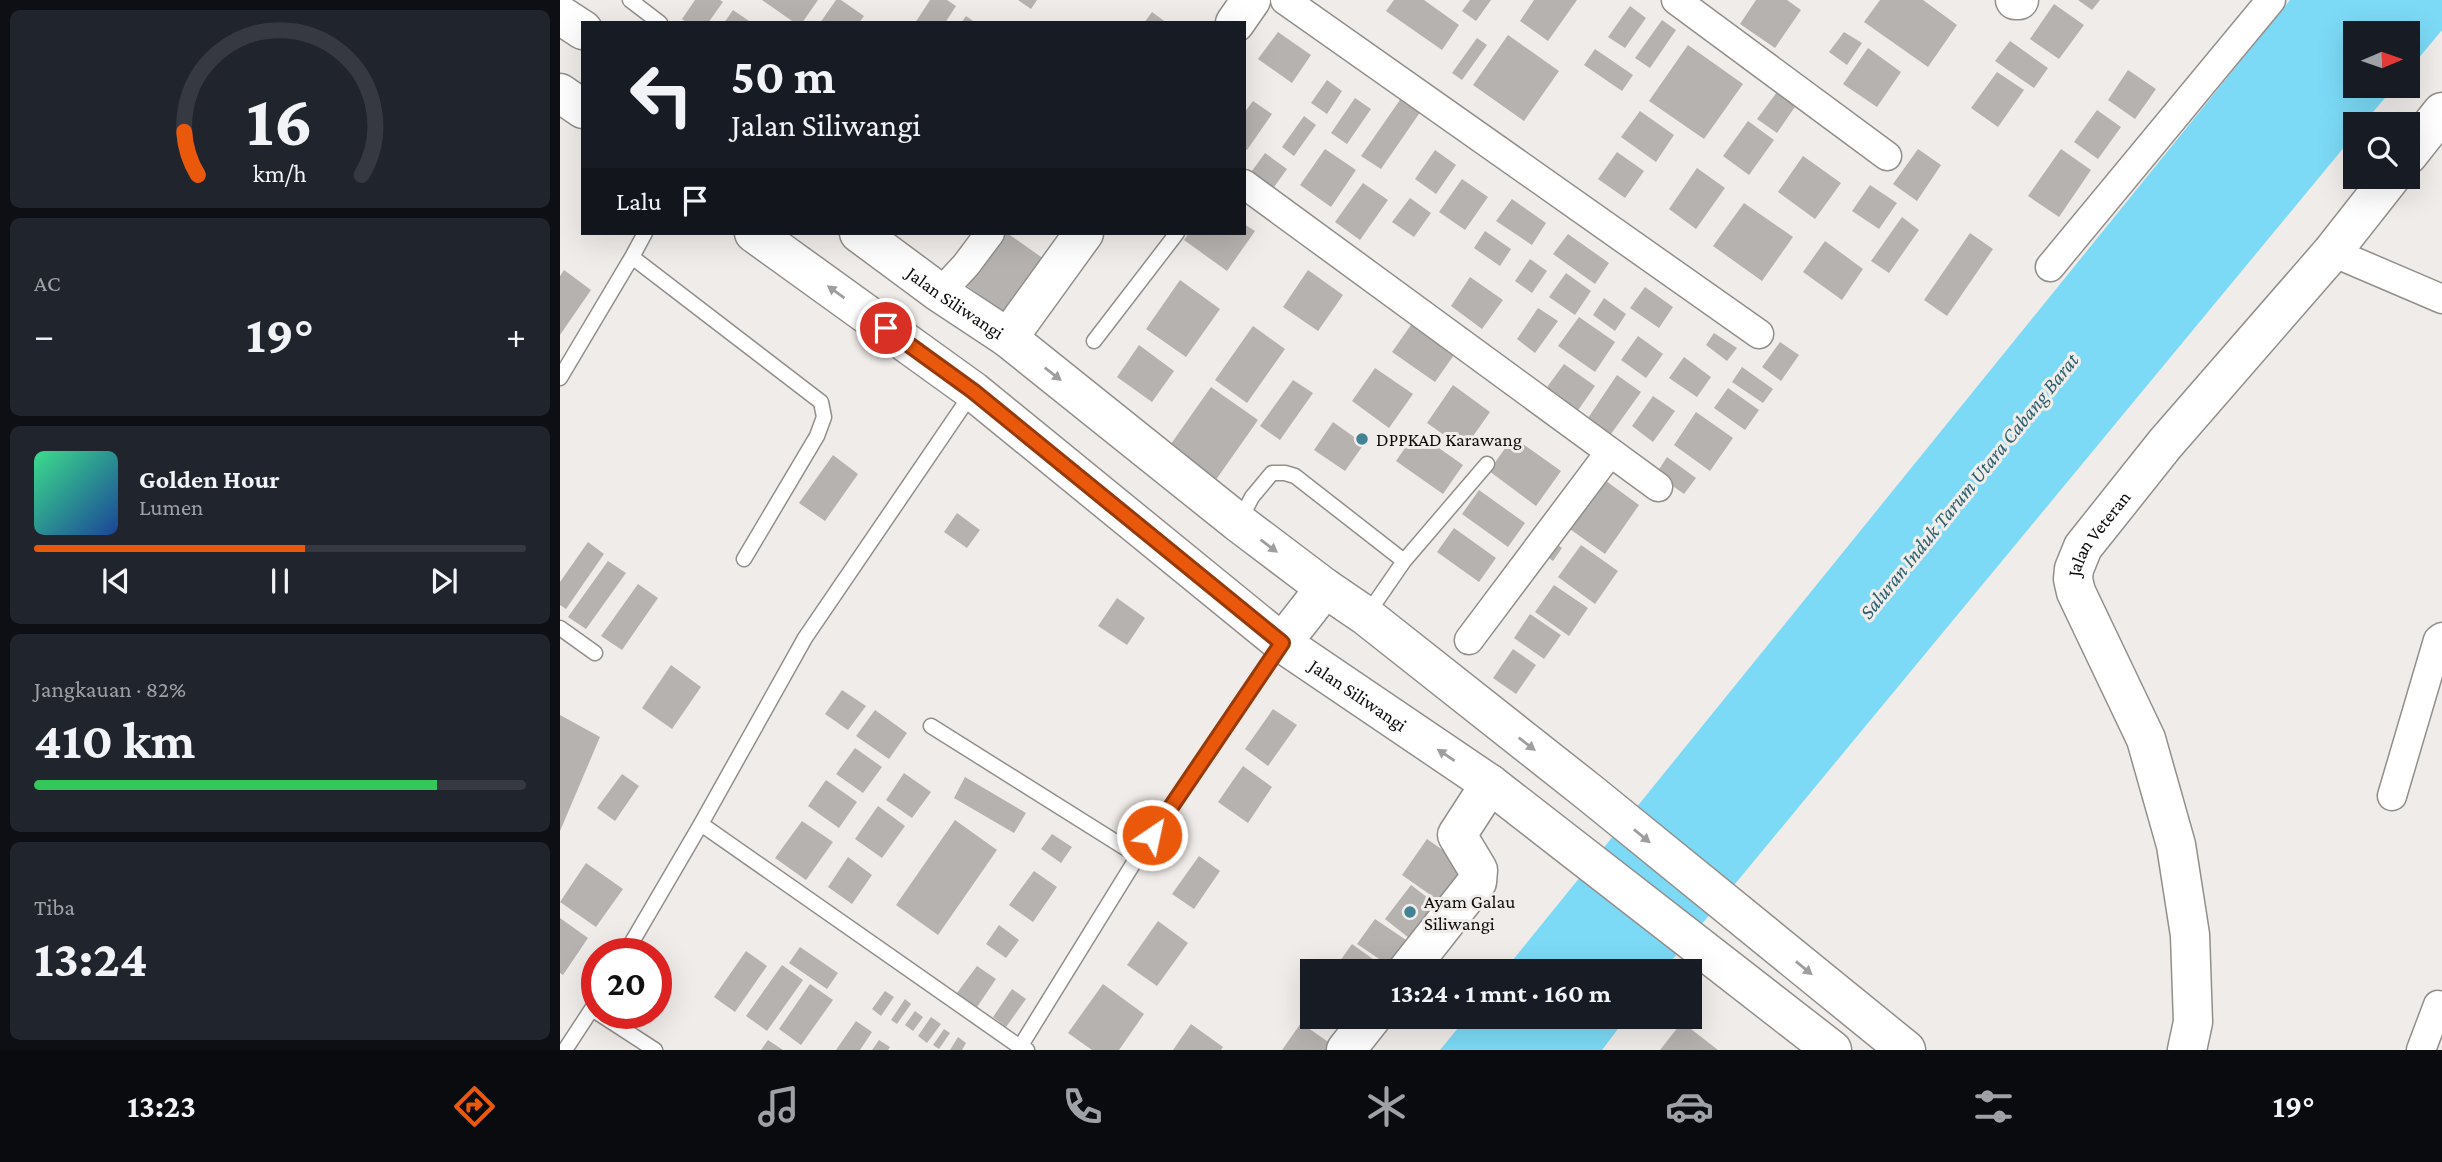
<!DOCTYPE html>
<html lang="id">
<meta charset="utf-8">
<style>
:root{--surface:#171b24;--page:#20242c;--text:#f1f3f6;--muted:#9ea1a6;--line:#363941;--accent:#ea580c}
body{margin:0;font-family:"Crimson Pro",serif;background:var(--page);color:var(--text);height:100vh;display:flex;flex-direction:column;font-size:26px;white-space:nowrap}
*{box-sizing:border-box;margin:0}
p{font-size:23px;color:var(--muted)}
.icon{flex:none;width:38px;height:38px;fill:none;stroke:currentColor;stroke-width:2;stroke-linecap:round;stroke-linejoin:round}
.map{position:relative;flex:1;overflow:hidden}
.panel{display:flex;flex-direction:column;gap:10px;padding:10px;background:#0d0f14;width:560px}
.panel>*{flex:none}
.guide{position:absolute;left:21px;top:21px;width:665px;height:214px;border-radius:0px;box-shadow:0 7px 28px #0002;background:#171b24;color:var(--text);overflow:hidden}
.needle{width:46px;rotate:88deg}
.controls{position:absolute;left:1783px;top:21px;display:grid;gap:14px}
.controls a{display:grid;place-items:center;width:77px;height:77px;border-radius:0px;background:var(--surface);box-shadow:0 7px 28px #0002;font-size:35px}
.speed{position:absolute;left:21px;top:938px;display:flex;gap:14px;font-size:35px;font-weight:700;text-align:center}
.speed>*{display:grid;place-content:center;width:91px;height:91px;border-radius:50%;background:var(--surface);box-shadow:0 7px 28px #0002;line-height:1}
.speed .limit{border:10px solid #d22;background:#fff;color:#111}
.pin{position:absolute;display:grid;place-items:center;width:60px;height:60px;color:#fff;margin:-30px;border:4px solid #fff;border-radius:50%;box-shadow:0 2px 7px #0007}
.me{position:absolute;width:77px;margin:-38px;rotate:34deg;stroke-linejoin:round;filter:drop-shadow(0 0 5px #0008)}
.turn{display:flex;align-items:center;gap:24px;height:147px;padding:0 35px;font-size:32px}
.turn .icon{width:91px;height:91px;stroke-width:2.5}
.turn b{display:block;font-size:49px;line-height:60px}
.then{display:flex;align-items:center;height:66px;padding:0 35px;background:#0003;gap:14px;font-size:26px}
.big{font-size:52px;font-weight:700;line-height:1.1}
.panel .tile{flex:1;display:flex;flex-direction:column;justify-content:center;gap:10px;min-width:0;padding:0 24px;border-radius:10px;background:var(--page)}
.panel .dial{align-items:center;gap:0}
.dial svg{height:182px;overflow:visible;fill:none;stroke:var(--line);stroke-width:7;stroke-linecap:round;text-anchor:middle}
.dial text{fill:var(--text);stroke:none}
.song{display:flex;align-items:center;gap:21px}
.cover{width:84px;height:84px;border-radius:10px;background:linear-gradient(135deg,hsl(150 70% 55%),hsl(220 70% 35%))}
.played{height:7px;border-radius:4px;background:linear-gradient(90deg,var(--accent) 55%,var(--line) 55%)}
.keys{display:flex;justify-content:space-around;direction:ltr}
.heat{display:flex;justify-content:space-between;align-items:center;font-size:38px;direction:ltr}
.charge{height:10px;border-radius:5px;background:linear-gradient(90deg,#34c759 82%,var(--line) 0)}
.trip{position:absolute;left:740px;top:959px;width:402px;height:70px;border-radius:0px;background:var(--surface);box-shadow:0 7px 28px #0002;font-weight:700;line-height:70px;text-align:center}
.tab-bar{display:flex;height:112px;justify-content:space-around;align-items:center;background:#090b0e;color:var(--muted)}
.tab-bar .icon{width:49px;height:49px}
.tab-bar .on{color:var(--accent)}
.tab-bar b{font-size:32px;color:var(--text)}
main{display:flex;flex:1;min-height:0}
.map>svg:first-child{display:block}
</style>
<main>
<section class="panel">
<div class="tile dial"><svg viewBox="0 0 100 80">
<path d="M14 69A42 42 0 1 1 86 69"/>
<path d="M14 69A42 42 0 0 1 8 50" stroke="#ea580c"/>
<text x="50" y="56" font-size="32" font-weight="700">16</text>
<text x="50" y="72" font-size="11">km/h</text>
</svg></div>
<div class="tile"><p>AC</p>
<div class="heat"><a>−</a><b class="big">19°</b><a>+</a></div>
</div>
<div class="tile">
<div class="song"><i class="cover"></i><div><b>Golden Hour</b><p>Lumen</p></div></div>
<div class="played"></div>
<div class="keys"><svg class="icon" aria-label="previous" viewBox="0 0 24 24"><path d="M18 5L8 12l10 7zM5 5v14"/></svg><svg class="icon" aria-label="pause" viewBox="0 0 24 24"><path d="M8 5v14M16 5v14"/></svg><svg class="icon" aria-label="next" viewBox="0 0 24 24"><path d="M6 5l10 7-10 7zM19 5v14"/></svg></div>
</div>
<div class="tile"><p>Jangkauan · 82%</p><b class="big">410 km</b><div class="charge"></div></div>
<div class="tile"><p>Tiba</p><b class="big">13:24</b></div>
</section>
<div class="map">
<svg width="1882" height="1050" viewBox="0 0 1882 1050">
<rect width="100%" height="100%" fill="#f0ece9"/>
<path fill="#7cdaf6" d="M 1730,0 L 1882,0 L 1882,30 L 1848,71 L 1848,33 L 1796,33 L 1796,86 L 1835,86 L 1803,124 L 1796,124 L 1795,134 L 1103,971 L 944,971 Z
M 907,1017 L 1067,1017 L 1042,1050 L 880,1050 Z"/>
<path fill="#b6b2af" d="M 135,0 L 160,0 L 163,2 L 148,23 L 127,23 L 122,19 Z
M 202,0 L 258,0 L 242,23 L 235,23 Z
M 276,0 L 281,0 L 304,16 L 299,23 L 260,23 Z
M 370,0 L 387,0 L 396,6 L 385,23 L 355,23 Z
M 458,0 L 477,0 L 471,9 Z
M 834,0 L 864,0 L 899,25 L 882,50 L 826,11 Z
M 910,0 L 931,0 L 916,21 L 902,11 Z
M 974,0 L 1017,0 L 988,41 L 960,21 Z
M 1196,0 L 1227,0 L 1241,10 L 1215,48 L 1180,24 Z
M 1320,0 L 1363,0 L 1397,25 L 1368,67 L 1304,22 Z
M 1518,0 L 1540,0 L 1532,10 Z
M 1494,4 L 1524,25 L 1499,59 L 1470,39 Z
M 1070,6 L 1086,18 L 1065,48 L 1048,37 Z
M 173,10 L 192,23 L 164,23 Z
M 592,12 L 607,23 L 584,23 Z
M 406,16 L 416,23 L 401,23 Z
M 1102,20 L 1116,30 L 1090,68 L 1075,58 Z
M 718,32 L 751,55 L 732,83 L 698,59 Z
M 1284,32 L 1302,43 L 1287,65 L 1269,52 Z
M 948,35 L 999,71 L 964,121 L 913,85 Z
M 917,38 L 927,45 L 902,80 L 892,73 Z
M 1450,41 L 1488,68 L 1474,88 L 1435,61 Z
M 1128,45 L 1183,84 L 1144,139 L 1089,101 Z
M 1308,48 L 1341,72 L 1317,107 L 1283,84 Z
M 1035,49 L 1073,75 L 1062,91 L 1024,65 Z
M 1568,70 L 1596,89 L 1575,119 L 1548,100 Z
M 1437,72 L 1464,90 L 1438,127 L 1411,108 Z
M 767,80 L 782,91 L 767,114 L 751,103 Z
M 1220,88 L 1239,101 L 1217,133 L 1197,119 Z
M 842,97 L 861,111 L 821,169 L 801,156 Z
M 795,98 L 811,109 L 787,144 L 771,133 Z
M 693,101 L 712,114 L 687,150 L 684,148 L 684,113 Z
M 1537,110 L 1561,127 L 1538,159 L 1514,142 Z
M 1080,111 L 1114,135 L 1096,162 L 1061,137 Z
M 744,116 L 756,125 L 734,156 L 722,147 Z
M 1188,121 L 1214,140 L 1189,175 L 1163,156 Z
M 765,149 L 796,170 L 771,207 L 740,185 Z
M 1358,149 L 1381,165 L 1357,201 L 1333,184 Z
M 1501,149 L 1531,170 L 1499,217 L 1468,196 Z
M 875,150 L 896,165 L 876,194 L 855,179 Z
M 1057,152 L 1084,171 L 1065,198 L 1038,179 Z
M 705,153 L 727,169 L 712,190 L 689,175 Z
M 1243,156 L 1281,183 L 1255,219 L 1218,192 Z
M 1137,168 L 1165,188 L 1136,229 L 1109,209 Z
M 902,179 L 928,197 L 905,230 L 879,212 Z
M 803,183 L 828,200 L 800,240 L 775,222 Z
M 1310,185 L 1337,203 L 1319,229 L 1292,211 Z
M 850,198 L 871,213 L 854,237 L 832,222 Z
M 952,199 L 986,223 L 972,245 L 936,221 Z
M 1184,203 L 1233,237 L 1202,281 L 1153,246 Z
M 1342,217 L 1359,230 L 1329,273 L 1311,261 Z
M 684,224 L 695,231 L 667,271 L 624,240 L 629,233 L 684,233 Z
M 925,231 L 951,249 L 940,266 L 914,248 Z
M 442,233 L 447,233 L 484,259 L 445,314 L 406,285 Z
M 1410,233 L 1433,249 L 1387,316 L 1364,300 Z
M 1008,234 L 1049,263 L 1035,284 L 993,254 Z
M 1265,241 L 1303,269 L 1282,300 L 1243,272 Z
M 970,259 L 987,271 L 972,293 L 955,281 Z
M 4,270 L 31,290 L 0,335 L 0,276 Z
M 748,270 L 783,295 L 758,331 L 723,307 Z
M 1006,273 L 1031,291 L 1015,315 L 989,297 Z
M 910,277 L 943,300 L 922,329 L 891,306 Z
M 620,280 L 660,309 L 626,357 L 586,329 Z
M 1085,287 L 1113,307 L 1099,328 L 1070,308 Z
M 1044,298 L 1066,314 L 1055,331 L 1033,315 Z
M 978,308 L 998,321 L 975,353 L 957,339 Z
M 858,315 L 901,345 L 875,382 L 832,352 Z
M 1019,317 L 1055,342 L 1035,372 L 998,346 Z
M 693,326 L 725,349 L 687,403 L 655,380 Z
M 1154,333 L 1177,348 L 1167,361 L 1146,345 Z
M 1078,336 L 1103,354 L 1086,378 L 1061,360 Z
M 1220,342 L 1239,355 L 1221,381 L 1202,367 Z
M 579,345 L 614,371 L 592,402 L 557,377 Z
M 1124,357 L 1151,377 L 1137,397 L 1109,378 Z
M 1004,364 L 1035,386 L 1014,416 L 982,394 Z
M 1182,367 L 1213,389 L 1203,403 L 1172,382 Z
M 815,368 L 853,394 L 829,428 L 792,401 Z
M 1057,375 L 1081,392 L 1051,434 L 1028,418 Z
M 733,380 L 753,393 L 720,440 L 700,426 Z
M 893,385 L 930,412 L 904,449 L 867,423 Z
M 651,387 L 698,420 L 653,484 L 606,451 Z
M 1168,388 L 1199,410 L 1185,430 L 1154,408 Z
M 1093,396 L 1115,411 L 1093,442 L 1072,426 Z
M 1136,412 L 1173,438 L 1150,471 L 1114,445 Z
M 773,422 L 804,444 L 785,471 L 754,450 Z
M 856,432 L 903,465 L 883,494 L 836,461 Z
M 953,437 L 1001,471 L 976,506 L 929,471 Z
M 273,455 L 298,474 L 265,521 L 239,503 Z
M 1107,457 L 1136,478 L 1124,494 L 1096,474 Z
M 1042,478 L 1079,505 L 1045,554 L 1007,527 Z
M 919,490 L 965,523 L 948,547 L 902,514 Z
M 397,513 L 420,530 L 407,548 L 384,532 Z
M 894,528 L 936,558 L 919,582 L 877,552 Z
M 987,537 L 1002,548 L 993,561 L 978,550 Z
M 28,542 L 44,554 L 6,609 L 0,605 L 0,582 Z
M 1021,545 L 1058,571 L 1035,604 L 998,577 Z
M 48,561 L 66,573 L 26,629 L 8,617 Z
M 78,584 L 98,598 L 62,650 L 41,636 Z
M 994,585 L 1028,608 L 1009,636 L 975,612 Z
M 557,598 L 585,618 L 567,645 L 538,626 Z
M 970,614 L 1001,635 L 984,659 L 954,638 Z
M 953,649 L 976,665 L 956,694 L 933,678 Z
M 111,665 L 141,687 L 112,729 L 82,708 Z
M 282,690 L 306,706 L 288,730 L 265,714 Z
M 713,709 L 737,725 L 708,766 L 685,749 Z
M 315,710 L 347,733 L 329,759 L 296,736 Z
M 0,715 L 40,737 L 0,831 Z
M 295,748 L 322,767 L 303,793 L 276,774 Z
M 683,766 L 712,787 L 688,823 L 658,802 Z
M 344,773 L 371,792 L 352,818 L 326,800 Z
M 62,774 L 79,786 L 55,821 L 37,808 Z
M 405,777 L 466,813 L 454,833 L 394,798 Z
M 266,780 L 297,802 L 279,828 L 248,806 Z
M 318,806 L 345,826 L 322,858 L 295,839 Z
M 395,820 L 437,850 L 378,935 L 336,905 Z
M 242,821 L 273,842 L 246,880 L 215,858 Z
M 492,834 L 512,847 L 501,863 L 481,849 Z
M 867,839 L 907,867 L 882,903 L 842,875 Z
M 639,856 L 660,871 L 634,909 L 612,894 Z
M 288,857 L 312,875 L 292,904 L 268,887 Z
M 26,863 L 63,889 L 36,927 L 0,902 Z
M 474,871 L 497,887 L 473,922 L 449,905 Z
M 851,885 L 876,904 L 849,938 L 825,919 Z
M 0,918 L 28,938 L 3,975 L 0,973 Z
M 815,919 L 849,942 L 831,967 L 797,944 Z
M 598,921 L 628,943 L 597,986 L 567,965 Z
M 439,925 L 459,940 L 446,958 L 426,944 Z
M 792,944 L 828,970 L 827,971 L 773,971 Z
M 240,947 L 278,973 L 267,989 L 229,963 Z
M 186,951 L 207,966 L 175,1012 L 154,997 Z
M 222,965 L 243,980 L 207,1031 L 186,1016 Z
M 417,966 L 436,979 L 417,1007 L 397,993 Z
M 250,984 L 273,1000 L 241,1045 L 219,1029 Z
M 543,984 L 584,1014 L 559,1050 L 532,1050 L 508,1033 Z
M 452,989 L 466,999 L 446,1027 L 433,1017 Z
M 325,991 L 334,997 L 321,1016 L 312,1009 Z
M 345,999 L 351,1004 L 337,1024 L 331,1020 Z
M 355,1011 L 363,1017 L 353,1031 L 345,1025 Z
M 371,1017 L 381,1024 L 367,1043 L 358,1036 Z
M 296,1021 L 312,1032 L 300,1050 L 276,1050 Z
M 1122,1022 L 1158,1050 L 1100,1050 Z
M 741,1023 L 774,1046 L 771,1050 L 722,1050 Z
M 631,1024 L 663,1047 L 661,1050 L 613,1050 Z
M 384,1029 L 390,1033 L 379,1049 L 373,1045 Z
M 398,1037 L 406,1043 L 402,1050 L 390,1050 Z
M 208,1040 L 223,1050 L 201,1050 Z
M 319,1040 L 330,1047 L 328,1050 L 312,1050 Z"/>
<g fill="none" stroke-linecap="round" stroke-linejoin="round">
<g stroke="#928f8b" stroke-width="17">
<path id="lane" d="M 70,0 L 100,23
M 72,257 L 85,233
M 534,341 L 617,233
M 0,378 L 72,257 L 261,402 L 264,417 L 257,436 L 184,559
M 680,520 L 692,497 L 712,473 L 725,473 L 735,476 L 844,561
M 806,616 L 844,561 L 927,464
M 0,628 L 35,653
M 371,726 L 578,856
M 141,824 L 460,1047 L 467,1050
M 65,954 L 141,824 L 245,638 L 412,393
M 38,1013 L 95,1050
M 460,1047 L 578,856 L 721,644
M 5,1050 L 37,1001"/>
</g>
<g stroke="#928f8b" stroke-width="31">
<path id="street" d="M 725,0 L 1199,334
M 1116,0 L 1327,156
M 684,184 L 1098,487
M 1772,252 L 1882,299
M 1490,267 L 1711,0
M 380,293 L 406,265 L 430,233
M 909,640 L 1050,452
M 1832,796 L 1878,640 L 1882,637
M 1861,1050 L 1878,1005"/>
</g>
<g stroke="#928f8b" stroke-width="41">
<g id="secondary">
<path d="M 1455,0 L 1459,0"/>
<path d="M 0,15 L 23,30"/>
<path d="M 675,23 L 691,0"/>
<path d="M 0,93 L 23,109"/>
<path d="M 1848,155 L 1882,112"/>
<path id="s1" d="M 194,233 L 413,391 L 722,643 L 930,784 L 1272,1050"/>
<path id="s2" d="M 299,233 L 380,293 L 448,338 L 679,523 L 765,588 L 806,616 L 1030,793 L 1346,1050"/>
<path d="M 448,338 L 524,233"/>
<path d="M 722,643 L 765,588"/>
<path d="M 847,971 L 917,882 L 918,870 L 897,835 L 930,784"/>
<path d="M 786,1050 L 812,1017"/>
<path id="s3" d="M 1627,1050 L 1633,1022 L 1630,935 L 1616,845 L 1586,739 L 1516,592 L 1513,579 L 1514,569 L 1523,547 L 1605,444 L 1772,252 L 1831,177"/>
</g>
</g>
<use href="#lane" stroke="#fff" stroke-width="14"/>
<use href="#street" stroke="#fff" stroke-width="28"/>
<use href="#secondary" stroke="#fff" stroke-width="38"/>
</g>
<defs><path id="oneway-solid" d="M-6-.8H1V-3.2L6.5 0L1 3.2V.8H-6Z" transform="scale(1.75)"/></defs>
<g fill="#9f9e9e">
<use href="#oneway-solid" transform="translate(276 292) rotate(-144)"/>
<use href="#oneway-solid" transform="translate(493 374) rotate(38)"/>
<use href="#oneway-solid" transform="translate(709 546) rotate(37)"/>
<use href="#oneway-solid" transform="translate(967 744) rotate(38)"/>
<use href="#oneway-solid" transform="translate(886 755) rotate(-146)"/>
<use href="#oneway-solid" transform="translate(1082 836) rotate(39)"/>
<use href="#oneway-solid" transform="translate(1244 968) rotate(39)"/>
</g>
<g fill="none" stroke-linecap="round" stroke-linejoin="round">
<g stroke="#983908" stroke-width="18">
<path id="route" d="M 326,328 L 413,391 L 722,643 L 592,835"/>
</g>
<use href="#route" stroke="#ea580c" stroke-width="12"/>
</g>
<g fill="#418295" stroke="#f0ece9" stroke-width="2.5">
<circle cx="802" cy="439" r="7"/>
<circle cx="850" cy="912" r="7"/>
</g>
<g text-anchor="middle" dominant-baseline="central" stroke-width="6" stroke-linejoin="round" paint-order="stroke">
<g font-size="19" fill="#0e0d0c" stroke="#f0ece9">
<text stroke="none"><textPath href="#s2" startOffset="119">Jalan Siliwangi</textPath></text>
<text stroke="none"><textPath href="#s3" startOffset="546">Jalan Veteran</textPath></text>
<text stroke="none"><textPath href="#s1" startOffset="761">Jalan Siliwangi</textPath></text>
</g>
<g font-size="19" fill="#0e0d0c" stroke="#f0ece9" text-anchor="start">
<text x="816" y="439">DPPKAD Karawang</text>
<text x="864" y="901">Ayam Galau<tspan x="864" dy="22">Siliwangi</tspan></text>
</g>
<g font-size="21" font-style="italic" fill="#2b606f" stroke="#f0ece9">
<text transform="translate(1409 486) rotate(-51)">Saluran Induk Tarum Utara Cabang Barat</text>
</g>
</g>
</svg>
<div class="controls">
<a><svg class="needle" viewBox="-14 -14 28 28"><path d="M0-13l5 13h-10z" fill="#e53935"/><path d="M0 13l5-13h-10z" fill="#9ea1a6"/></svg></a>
<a><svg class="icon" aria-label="search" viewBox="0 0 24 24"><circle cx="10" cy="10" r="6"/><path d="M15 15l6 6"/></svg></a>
</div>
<div class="speed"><div class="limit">20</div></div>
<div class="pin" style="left:326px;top:328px;background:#d93025"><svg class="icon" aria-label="arrive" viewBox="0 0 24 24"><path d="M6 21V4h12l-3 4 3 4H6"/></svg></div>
<svg class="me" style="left:592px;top:835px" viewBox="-20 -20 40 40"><circle r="17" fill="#ea580c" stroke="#fff" stroke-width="3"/><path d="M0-11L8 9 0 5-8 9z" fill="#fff"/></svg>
<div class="trip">13:24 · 1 mnt · 160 m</div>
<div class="guide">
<div class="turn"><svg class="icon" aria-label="left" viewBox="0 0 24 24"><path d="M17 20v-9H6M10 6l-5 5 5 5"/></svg><div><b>50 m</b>Jalan Siliwangi</div></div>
<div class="then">Lalu<svg class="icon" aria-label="arrive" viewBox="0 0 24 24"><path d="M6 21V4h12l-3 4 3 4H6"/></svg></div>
</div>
</div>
</main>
<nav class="tab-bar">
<b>13:23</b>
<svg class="icon on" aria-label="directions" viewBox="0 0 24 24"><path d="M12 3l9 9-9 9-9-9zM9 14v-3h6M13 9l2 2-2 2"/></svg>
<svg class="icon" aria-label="music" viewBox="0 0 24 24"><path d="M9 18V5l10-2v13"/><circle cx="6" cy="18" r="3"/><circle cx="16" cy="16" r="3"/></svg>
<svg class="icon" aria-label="phone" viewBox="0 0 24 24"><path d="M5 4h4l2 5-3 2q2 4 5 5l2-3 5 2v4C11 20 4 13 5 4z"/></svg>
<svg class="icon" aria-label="climate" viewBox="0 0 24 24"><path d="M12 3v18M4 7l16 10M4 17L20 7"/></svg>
<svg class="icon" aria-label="car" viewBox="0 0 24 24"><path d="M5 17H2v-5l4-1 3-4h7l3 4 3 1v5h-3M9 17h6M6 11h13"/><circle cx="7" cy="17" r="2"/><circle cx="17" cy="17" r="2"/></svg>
<svg class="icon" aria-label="filters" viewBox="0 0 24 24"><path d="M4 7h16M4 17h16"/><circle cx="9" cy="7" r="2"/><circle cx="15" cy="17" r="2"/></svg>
<b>19°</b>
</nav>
